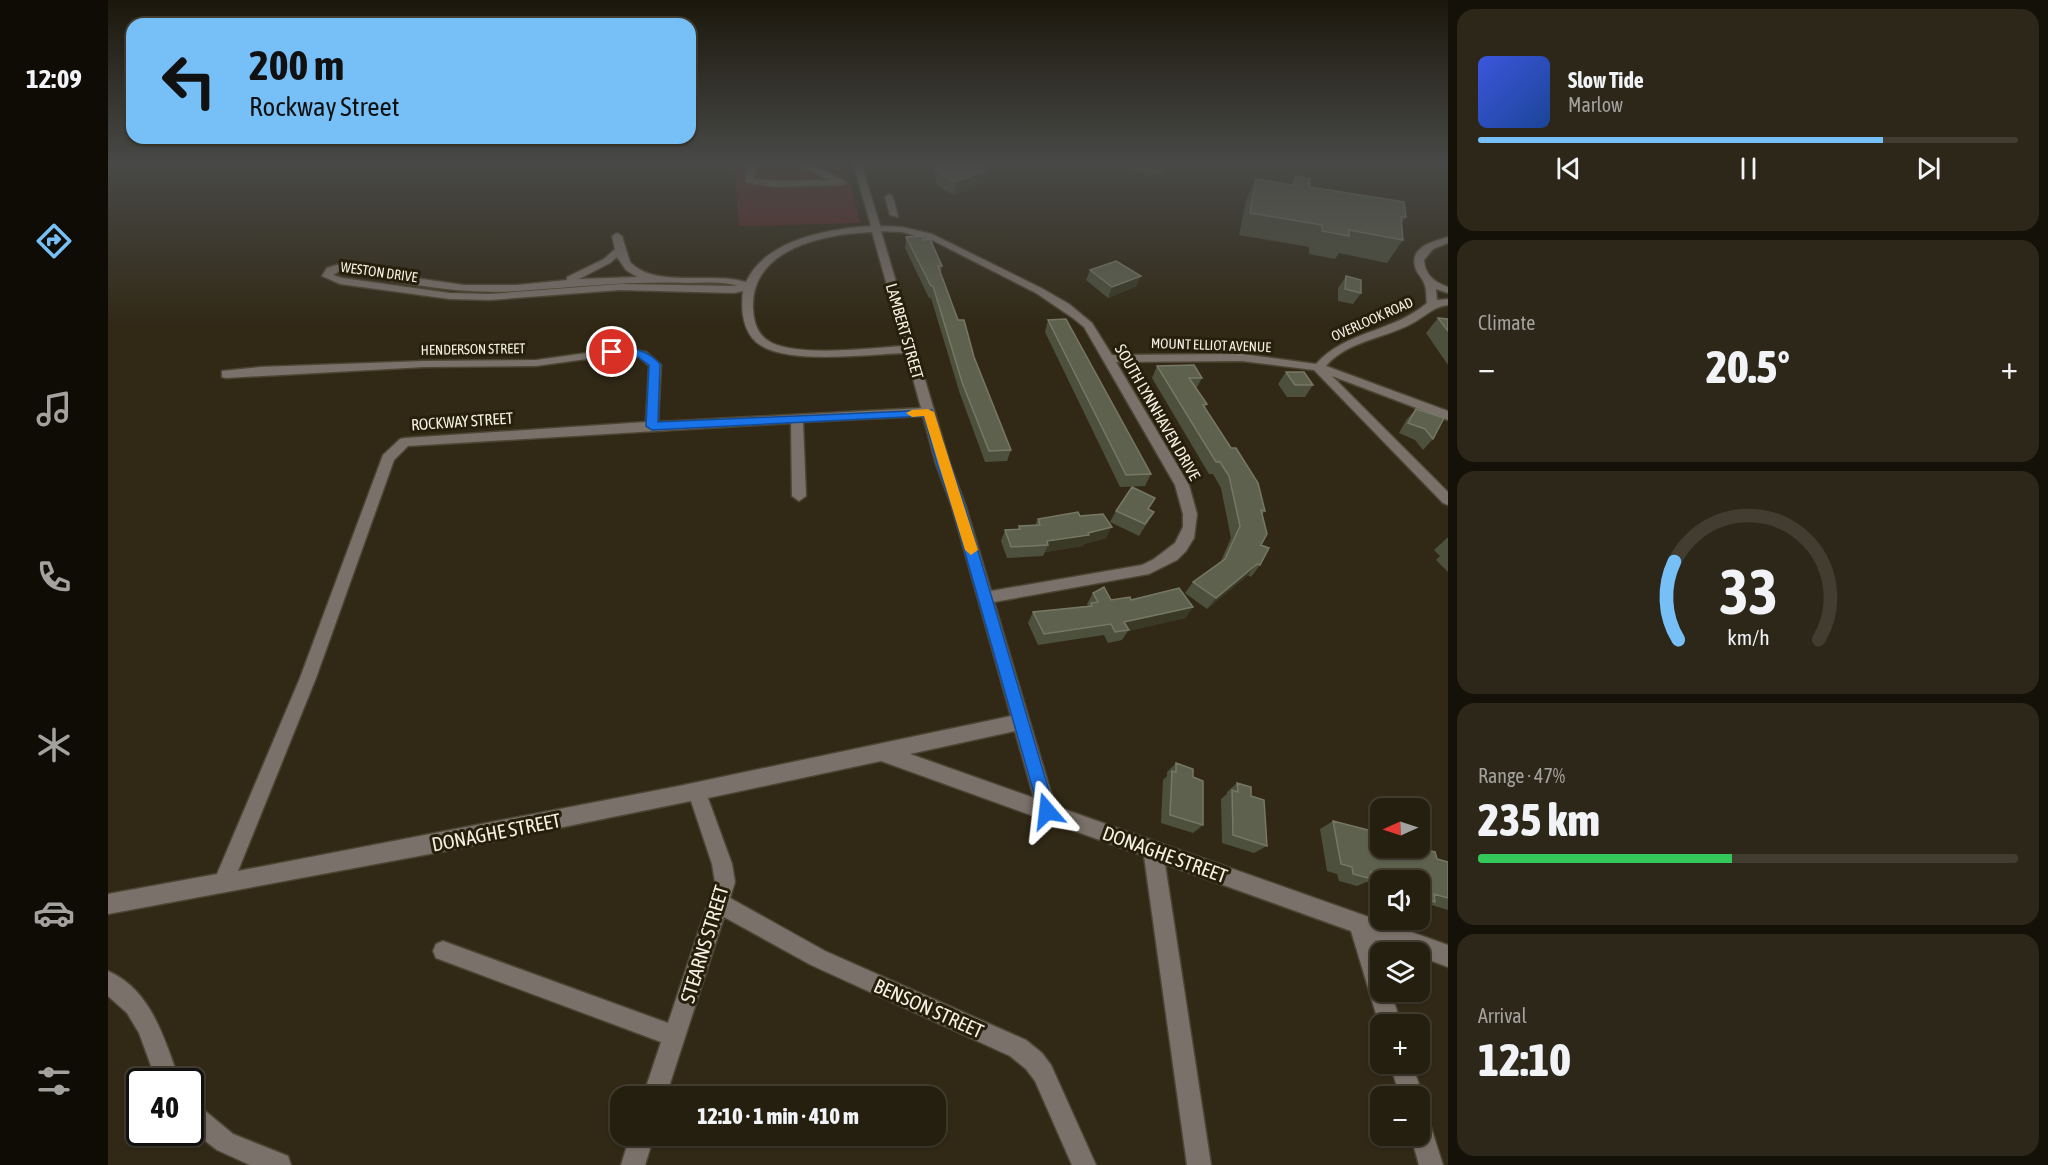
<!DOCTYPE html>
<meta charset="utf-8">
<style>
:root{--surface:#251f10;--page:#2d2719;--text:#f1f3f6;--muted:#a3a29f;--line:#423d30;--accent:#76c0f7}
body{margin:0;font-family:"Asap Condensed",sans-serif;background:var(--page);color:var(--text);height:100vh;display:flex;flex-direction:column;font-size:22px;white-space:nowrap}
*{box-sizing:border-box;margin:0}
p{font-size:20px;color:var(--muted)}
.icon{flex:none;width:33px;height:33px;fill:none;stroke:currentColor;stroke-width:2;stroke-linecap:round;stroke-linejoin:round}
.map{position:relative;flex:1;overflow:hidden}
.side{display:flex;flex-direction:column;gap:9px;padding:9px;background:#141109;width:600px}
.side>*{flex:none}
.hud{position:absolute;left:18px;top:18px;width:570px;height:126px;border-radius:18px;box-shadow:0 2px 4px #0004,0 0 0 2px var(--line);background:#76c0f7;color:#111;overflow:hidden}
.needle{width:39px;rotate:267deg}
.controls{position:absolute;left:1262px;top:798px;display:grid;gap:12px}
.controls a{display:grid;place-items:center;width:60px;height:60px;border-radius:12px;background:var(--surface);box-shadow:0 2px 4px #0004,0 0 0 2px var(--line);font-size:30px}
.speed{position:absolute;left:18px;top:1068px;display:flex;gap:12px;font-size:30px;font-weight:700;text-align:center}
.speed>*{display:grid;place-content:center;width:78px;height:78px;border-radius:50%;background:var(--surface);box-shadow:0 2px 4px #0004,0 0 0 2px var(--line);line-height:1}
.speed .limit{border:3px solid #111;border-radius:9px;background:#fff;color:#111}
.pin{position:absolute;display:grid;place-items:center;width:51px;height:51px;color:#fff;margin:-26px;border:3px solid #fff;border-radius:50%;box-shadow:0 2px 6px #0007}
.me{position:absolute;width:66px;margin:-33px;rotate:343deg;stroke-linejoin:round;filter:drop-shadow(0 0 4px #0008)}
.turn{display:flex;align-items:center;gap:21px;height:126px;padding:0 24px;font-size:27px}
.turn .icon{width:78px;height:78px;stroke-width:2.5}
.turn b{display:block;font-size:42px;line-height:51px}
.big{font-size:45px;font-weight:800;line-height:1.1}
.side .widget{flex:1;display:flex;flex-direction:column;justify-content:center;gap:9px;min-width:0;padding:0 21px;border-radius:18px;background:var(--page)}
.side .dial{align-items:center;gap:0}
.dial svg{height:156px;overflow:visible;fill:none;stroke:var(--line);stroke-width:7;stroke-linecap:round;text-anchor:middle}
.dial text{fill:var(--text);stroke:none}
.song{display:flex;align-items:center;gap:18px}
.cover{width:72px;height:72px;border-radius:9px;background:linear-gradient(135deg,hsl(230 70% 55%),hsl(220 70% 35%))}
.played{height:6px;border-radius:3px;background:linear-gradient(90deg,var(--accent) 75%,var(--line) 75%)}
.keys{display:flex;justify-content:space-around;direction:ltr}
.heat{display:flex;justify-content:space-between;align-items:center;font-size:33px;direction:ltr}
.charge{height:9px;border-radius:4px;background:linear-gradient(90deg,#34c759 47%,var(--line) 0)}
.trip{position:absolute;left:502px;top:1086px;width:336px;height:60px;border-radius:18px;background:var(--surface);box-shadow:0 2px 4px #0004,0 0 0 2px var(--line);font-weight:800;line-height:60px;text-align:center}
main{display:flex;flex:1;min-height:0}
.tab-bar{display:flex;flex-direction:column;width:108px;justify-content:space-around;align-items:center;background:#0f0c06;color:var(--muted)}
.tab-bar .icon{width:42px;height:42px}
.tab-bar .current{color:var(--accent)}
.tab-bar b{font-size:27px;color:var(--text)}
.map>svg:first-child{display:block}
</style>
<main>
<nav class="tab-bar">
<b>12:09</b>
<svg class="icon current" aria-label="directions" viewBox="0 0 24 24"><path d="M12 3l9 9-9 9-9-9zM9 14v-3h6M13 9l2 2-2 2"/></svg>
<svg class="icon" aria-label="music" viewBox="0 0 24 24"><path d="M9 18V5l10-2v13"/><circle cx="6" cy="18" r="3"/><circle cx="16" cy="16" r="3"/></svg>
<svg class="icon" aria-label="phone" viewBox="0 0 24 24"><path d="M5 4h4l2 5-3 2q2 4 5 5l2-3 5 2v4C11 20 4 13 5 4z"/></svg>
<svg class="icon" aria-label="climate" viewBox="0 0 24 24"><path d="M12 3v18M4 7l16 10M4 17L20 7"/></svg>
<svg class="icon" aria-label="car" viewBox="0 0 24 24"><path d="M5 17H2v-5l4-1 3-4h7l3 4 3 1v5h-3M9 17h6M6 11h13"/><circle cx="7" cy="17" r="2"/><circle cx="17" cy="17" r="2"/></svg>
<svg class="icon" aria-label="filters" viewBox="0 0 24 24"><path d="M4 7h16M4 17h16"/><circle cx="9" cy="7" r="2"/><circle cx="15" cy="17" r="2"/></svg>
</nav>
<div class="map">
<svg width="1340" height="1165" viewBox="0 0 1340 1165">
<rect width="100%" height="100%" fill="#312916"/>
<path fill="#5d2926" d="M 626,162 L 737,162 L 752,223 L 631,226 Z"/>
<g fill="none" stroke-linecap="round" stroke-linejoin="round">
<g stroke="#4c4533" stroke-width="3">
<path id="minor" d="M 646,162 L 657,162 L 650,166 L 645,178 L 667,181 L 721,180 L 682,162 L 694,162 L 709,167 L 739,182 L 735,185 L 667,187 L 637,182 L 642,165 Z
M 745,162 L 753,162 L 772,226 L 794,227 L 824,234 L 935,289 L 961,304 L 984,323 L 1004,355 L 1134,354 L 1208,364 C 1237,331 1286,332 1319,303 C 1318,297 1319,289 1316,283 C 1314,277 1308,273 1307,266 C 1302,247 1326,241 1340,237 L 1340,243 L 1325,249 L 1316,260 C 1317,275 1326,282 1340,287 L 1340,293 L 1328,289 L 1329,300 L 1340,299 L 1340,305 C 1324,307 1317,317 1303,324 C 1275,339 1239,341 1218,366 L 1340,411 L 1340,420 L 1224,376 L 1340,492 L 1340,505 L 1335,503 L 1206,370 L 1134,361 L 1008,362 L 1081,485 L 1089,514 L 1086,538 L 1078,551 L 1069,560 L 1041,574 L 886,602 L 947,806 L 1340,945 L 1340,967 L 1311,956 L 1311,952 L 1301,952 L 1267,940 L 1272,957 L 1272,992 L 1283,992 L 1293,1024 L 1272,1024 L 1272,1027 L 1243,931 L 1057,864 L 1103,1165 L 1079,1165 L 1036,856 L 773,761 L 600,798 L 624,864 L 627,882 L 622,898 L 717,951 L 918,1040 L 934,1053 L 943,1065 L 988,1165 L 964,1165 L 927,1081 L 918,1069 L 902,1056 L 703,965 L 616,917 L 558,1096 L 535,1096 L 553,1042 L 328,958 L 325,951 L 328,944 L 335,941 L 560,1023 L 607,882 L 604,864 L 583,801 L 343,850 L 0,914 L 0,894 L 109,874 L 192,678 L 275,455 L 292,439 L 297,438 L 538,422 L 541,366 L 531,357 L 515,354 L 428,366 L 316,367 L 118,378 L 114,377 L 114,371 L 152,367 L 316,361 L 428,360 L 515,348 L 538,352 L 553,365 L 550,422 L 813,408 L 798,353 C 762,354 675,366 648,342 C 634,329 633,309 635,291 L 626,293 L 512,290 L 382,300 L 342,299 L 232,284 L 214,276 L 219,268 L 232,264 L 279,274 L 356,285 L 409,285 L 459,280 L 459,277 L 496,259 L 507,249 L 504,236 L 509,233 L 514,236 L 522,262 C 548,289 603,271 638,282 C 658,239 720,229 763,226 ZM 773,231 L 794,232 L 826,241 L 928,293 L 965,318 L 976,327 L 1067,485 L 1075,514 L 1075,527 L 1067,543 L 1046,559 L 1034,565 L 883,591 L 858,507 L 842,464 ZM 764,232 L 796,346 C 760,348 696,357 664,343 C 650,336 646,324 645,309 C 642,248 717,234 764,232 ZM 509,257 L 518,270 L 529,277 L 471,279 L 502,263 ZM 233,270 C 291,283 350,295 410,291 C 468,287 521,281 580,283 C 596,283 615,281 630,286 L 512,284 L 382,294 L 342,293 L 234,278 L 225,275 ZM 815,416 L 828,464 L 844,507 L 903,716 L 571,786 L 130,871 L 208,678 L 286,460 L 300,446 L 683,423 L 684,496 L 691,501 L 698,496 L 695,422 ZM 907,731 L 926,798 L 802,754 Z
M 781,194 L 785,197 L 790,217 L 782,215 L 777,197 Z
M 0,971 C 44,990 57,1041 72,1082 L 49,1082 L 31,1033 L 19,1013 L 0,996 Z
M 1282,1064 L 1304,1064 L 1315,1096 L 1311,1104 L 1311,1096 L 1292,1096 Z
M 82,1101 L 90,1105 L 125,1134 L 180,1156 L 183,1165 L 142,1165 L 109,1150 L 82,1129 Z
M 1311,1111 L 1319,1115 L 1335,1165 L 1311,1165 L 1303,1136 L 1311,1136 Z
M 522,1136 L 546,1136 L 537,1165 L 513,1165 Z"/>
</g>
<use href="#minor" fill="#7a716a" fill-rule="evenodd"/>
</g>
<path fill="#4d503d" d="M 822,162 L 888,162 L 876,182 L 846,195 L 830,186 Z
M 923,162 L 949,162 L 948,164 Z
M 990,162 L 1057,162 L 1053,174 L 1027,172 L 1026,165 Z
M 1188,176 L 1202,187 L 1298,217 L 1293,224 L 1295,240 L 1279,263 L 1231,253 L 1227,259 L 1201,254 L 1201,247 L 1131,235 L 1138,200 L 1148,179 L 1183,185 Z
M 798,237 L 815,240 L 834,266 L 833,273 L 850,320 L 903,450 L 899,461 L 877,462 L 852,394 L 823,298 L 821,298 L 797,248 Z
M 982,270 L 1029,286 L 1000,298 L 978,280 Z
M 1238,276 L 1253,293 L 1245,304 L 1230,301 L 1230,288 Z
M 1330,318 L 1340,319 L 1340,365 L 1318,333 Z
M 940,320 L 1043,474 L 1037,486 L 1012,487 L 937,332 Z
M 1049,366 L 1094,378 L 1088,389 L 1099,404 L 1097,408 L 1157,511 L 1154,515 L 1152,565 L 1143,577 L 1140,575 L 1099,609 L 1077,593 L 1085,582 L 1112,563 L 1123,538 L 1113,488 L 1105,474 L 1101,474 L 1044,378 Z
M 1178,372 L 1205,385 L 1197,397 L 1179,397 L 1170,384 Z
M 1308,409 L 1325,439 L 1315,450 L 1307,440 L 1291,433 L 1299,419 Z
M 1040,509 L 1046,512 L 1031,536 L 1002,522 L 1008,511 Z
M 972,516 L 998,538 L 976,544 L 975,546 L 937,552 L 935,556 L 899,558 L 893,541 L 897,530 L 910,529 L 911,526 L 927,525 L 930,519 Z
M 1339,538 L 1340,538 L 1340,572 L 1328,560 L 1332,556 L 1326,550 Z
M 985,593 L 1003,600 L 1023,600 L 1085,607 L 1077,618 L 1020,631 L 1014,640 L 1000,643 L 996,635 L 930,645 L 920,623 L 925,612 L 980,606 L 979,604 Z
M 1068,763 L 1085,777 L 1095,825 L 1085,833 L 1053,823 L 1055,780 L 1059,776 L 1059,772 Z
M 1129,783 L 1143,796 L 1159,846 L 1146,853 L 1114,843 L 1113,799 L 1119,794 L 1119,792 Z
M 1225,821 L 1340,862 L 1340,910 L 1320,904 L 1311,908 L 1311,880 L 1272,880 L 1272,885 L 1258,882 L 1249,886 L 1231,881 L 1229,874 L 1219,871 L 1212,829 Z"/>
<path fill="#3a3926" d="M 884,162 L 888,162 L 876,182 L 846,195 L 848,182 Z
M 1033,276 L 1029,286 L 1000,298 L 1004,287 Z
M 1004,527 L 998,538 L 976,544 L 975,546 L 937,552 L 940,545 L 939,541 Z
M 1149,564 L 1140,575 L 1099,609 L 1108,598 Z
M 1085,607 L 1077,618 L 1020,631 L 1021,630 L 1016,622 Z"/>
<path fill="#5f614f" stroke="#767866" stroke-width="1.5" d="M 828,162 L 884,162 L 879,169 L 848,182 L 832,174 Z
M 1188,176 L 1202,179 L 1202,187 L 1296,202 L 1298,217 L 1293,217 L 1295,240 L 1241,230 L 1241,236 L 1214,231 L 1214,225 L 1142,213 L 1148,179 L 1185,185 Z
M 814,236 L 815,240 L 822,239 L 834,266 L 830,266 L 850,320 L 856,320 L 866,357 L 903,450 L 881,451 L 854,382 L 825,286 L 823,286 L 798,237 Z
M 1008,261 L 1033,276 L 1004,287 L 982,270 Z
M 1238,276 L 1253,280 L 1253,293 L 1237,289 Z
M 1330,318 L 1340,319 L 1340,331 Z
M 958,319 L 1043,474 L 1018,475 L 940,320 Z
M 1086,365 L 1094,378 L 1081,378 L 1099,404 L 1095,405 L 1123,448 L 1128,448 L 1150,483 L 1157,511 L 1153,510 L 1159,534 L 1153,545 L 1161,548 L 1152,565 L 1149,564 L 1108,598 L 1085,582 L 1117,559 L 1132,526 L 1121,476 L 1112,462 L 1108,462 L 1049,366 Z
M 1178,372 L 1196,372 L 1205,385 L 1187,385 Z
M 1308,409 L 1336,418 L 1325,439 L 1317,429 L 1300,423 Z
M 1024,487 L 1047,498 L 1040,509 L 1046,512 L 1037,524 L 1008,511 Z
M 970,512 L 972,516 L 995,514 L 1004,527 L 980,533 L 981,535 L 939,541 L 940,545 L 903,547 L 897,530 L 912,529 L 911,526 L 932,525 L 930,519 Z
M 996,587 L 1003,600 L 1022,597 L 1023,600 L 1071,588 L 1085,607 L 1016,622 L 1021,630 L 1007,632 L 1003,624 L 936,634 L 925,612 L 984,606 L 983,603 L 990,602 L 985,593 Z
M 1068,763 L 1085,769 L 1085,777 L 1095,781 L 1095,825 L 1062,815 L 1064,771 L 1068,772 Z
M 1129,783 L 1143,787 L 1143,796 L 1156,800 L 1159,846 L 1125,835 L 1124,790 L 1130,792 Z
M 1225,821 L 1272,833 L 1272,848 L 1310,848 L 1327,852 L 1329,859 L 1340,862 L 1340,898 L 1326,894 L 1327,902 L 1311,897 L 1311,880 L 1296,880 L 1263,872 L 1264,879 L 1245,874 L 1244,867 L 1233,864 Z"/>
<linearGradient id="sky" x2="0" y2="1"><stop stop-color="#1b170c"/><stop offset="0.5" stop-color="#484947"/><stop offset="1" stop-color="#484947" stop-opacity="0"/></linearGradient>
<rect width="1340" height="325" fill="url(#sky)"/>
<path fill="#1a73e8" stroke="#114b97" stroke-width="1.5" d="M 501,349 C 520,346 539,349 552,364 L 550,422 L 824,410 L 857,507 L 947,811 L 945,817 L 939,819 L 933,817 L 931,811 L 844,507 L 829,464 L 816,416 L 544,430 L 538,426 L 541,365 L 527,355 L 501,354 Z"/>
<path fill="#f59e0b" d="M 820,409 L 826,412 L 870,550 L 863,555 L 857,550 L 816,416 L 804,417 L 798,413 L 804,410 Z"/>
<g text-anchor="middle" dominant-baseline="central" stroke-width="6" stroke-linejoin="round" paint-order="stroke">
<g font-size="14" fill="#f5f0e4" stroke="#271f0c">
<text transform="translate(271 272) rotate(8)">WESTON DRIVE</text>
<text transform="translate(1264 319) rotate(-24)">OVERLOOK ROAD</text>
<text transform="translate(1103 345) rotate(2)">MOUNT ELLIOT AVENUE</text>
<text transform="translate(365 349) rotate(-1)">HENDERSON STREET</text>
</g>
<g font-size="16" fill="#f5f0e4" stroke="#271f0c">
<text transform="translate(797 331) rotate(74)">LAMBERT STREET</text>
<text transform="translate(1050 412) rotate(60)">SOUTH LYNNHAVEN DRIVE</text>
<text transform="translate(354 421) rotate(-4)">ROCKWAY STREET</text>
</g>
<g font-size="20" fill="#f5f0e4" stroke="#271f0c">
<text transform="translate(388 832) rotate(-11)">DONAGHE STREET</text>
<text transform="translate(1057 854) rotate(20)">DONAGHE STREET</text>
<text transform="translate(596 944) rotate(-73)">STEARNS STREET</text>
<text transform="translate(821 1008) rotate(24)">BENSON STREET</text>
</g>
</g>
</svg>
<div class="controls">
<a><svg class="needle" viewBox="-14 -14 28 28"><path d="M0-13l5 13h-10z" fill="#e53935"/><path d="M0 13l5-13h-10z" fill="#a3a29f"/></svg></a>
<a><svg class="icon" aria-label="sound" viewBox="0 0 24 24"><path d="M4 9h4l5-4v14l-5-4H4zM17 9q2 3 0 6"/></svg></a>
<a><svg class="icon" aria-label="layers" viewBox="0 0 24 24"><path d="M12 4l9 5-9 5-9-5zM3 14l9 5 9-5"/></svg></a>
<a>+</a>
<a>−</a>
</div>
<div class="speed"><div class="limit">40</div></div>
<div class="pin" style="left:504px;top:352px;background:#d93025"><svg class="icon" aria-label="arrive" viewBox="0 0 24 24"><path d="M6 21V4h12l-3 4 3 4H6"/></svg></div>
<svg class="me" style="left:939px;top:811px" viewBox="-20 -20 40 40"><path d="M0-17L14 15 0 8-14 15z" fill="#1a73e8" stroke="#fff" stroke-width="4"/></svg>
<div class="trip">12:10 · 1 min · 410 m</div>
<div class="hud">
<div class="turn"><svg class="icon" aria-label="left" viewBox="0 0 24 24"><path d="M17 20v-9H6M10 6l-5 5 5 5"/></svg><div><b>200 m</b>Rockway Street</div></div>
</div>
</div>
<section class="side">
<div class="widget">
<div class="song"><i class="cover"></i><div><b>Slow Tide</b><p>Marlow</p></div></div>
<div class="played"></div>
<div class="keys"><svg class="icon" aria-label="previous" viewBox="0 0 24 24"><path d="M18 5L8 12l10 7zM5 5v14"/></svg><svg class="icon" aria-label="pause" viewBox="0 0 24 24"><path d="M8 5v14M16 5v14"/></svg><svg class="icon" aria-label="next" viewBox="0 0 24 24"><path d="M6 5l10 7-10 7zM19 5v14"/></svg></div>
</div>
<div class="widget"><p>Climate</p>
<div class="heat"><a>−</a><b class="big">20.5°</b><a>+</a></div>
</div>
<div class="widget dial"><svg viewBox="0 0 100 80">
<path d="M14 69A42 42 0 1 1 86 69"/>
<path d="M14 69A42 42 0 0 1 12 29" stroke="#76c0f7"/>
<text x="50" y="56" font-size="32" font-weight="700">33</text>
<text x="50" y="72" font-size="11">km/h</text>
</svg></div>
<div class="widget"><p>Range · 47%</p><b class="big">235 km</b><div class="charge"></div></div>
<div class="widget"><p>Arrival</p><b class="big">12:10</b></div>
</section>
</main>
